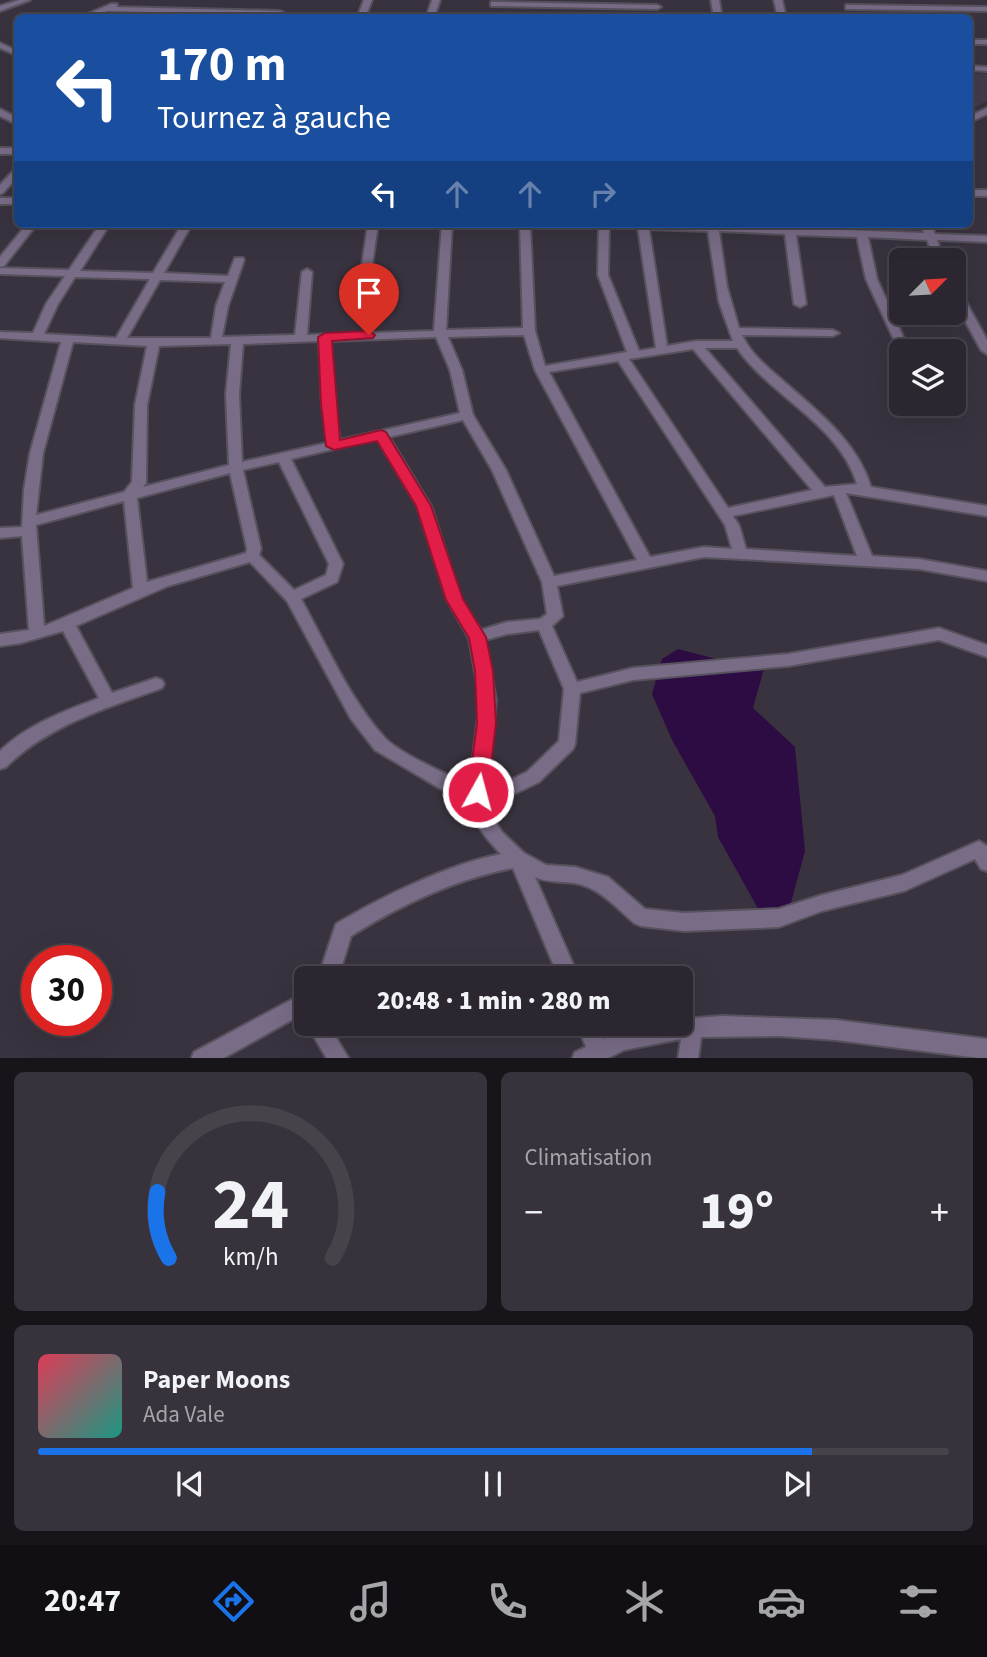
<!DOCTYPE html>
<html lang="fr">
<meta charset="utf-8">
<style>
:root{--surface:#2b262f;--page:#37323b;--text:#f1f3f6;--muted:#a6a5aa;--line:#47434b;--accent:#1a73e8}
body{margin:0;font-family:"Source Sans 3",sans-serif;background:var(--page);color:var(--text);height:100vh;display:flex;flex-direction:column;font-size:26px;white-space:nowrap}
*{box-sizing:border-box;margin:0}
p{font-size:23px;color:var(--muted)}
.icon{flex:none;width:38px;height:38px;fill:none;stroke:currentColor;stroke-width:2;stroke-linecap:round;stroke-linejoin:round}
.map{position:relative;height:1058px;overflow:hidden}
.panel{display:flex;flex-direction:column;gap:14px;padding:14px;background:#18151a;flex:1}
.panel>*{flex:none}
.banner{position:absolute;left:14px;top:14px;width:959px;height:214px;border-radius:10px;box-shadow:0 7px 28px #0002,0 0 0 2px var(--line);background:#1a4fa0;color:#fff;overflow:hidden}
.needle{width:46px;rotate:66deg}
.fabs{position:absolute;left:889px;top:248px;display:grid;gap:14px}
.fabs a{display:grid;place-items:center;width:77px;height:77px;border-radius:10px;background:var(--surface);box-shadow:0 7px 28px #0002,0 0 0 2px var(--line);font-size:35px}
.speed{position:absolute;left:21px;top:945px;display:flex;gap:14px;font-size:35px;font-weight:700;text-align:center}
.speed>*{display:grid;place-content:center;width:91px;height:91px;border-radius:50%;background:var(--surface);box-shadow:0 7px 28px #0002,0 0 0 2px var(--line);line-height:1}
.speed .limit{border:10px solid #d22;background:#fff;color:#111}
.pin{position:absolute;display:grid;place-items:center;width:60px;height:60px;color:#fff;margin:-72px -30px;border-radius:50% 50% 50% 0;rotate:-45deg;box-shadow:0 0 7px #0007}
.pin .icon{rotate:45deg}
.me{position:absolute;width:77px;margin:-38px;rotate:7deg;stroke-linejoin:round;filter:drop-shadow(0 0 5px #0008)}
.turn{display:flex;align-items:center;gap:24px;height:147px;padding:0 28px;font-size:32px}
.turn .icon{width:91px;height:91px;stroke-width:2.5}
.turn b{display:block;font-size:49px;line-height:60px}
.lanes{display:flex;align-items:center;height:66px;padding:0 28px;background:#0003;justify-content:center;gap:35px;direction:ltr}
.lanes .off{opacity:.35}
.big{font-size:52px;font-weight:800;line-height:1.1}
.panel .widget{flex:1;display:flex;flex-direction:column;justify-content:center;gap:10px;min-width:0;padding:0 24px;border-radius:10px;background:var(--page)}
.panel .dial{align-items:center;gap:0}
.dial svg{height:182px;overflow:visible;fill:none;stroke:var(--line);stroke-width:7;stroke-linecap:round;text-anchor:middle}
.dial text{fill:var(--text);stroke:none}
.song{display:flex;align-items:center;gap:21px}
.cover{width:84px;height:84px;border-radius:10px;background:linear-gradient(135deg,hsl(350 70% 55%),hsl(170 70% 35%))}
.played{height:7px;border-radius:4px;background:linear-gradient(90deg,var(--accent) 85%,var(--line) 85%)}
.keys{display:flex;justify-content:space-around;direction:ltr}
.heat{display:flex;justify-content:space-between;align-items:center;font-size:38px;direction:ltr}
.panel .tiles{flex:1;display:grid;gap:14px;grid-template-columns:1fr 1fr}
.widget:last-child{grid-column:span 2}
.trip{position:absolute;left:294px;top:966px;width:399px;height:70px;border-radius:10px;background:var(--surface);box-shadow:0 7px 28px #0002,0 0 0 2px var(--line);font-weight:800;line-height:70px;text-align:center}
.dock{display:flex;height:112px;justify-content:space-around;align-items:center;background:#110f13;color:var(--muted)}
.dock .icon{width:49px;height:49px}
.dock .current{color:var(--accent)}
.dock b{font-size:32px;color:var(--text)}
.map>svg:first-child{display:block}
</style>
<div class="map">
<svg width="987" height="1059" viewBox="0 0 987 1059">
<rect width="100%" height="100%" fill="#39333f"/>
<path fill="#443b4d" d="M 970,73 L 987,74 L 987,101 L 970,110 Z"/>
<path fill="#2d0b43" d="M 678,649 L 720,660 L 765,665 L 753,708 L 795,747 L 805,851 L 789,910 L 760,912 L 718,837 L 715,816 L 672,740 L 652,694 L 662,659 Z"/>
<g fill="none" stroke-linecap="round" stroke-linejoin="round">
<g stroke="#57525d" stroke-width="4">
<path id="street" d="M 19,0 L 30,0 L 0,11 L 0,6 Z
M 364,0 L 372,0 L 365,18 L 357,18 Z
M 432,0 L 440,0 L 434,18 L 426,18 Z
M 711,0 L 719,0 L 722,18 L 714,18 Z
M 774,0 L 782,0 L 786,18 L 778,18 Z
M 494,2 L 657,5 L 661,7 L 657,9 L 491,6 L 491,2 Z
M 111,4 L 117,4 L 117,7 L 280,11 L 284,13 L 280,15 L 107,11 L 90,18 L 78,18 Z
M 846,5 L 987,7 L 987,11 L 849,9 L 846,9 Z
M 970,40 L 987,40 L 987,44 L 970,44 Z
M 0,43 L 18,51 L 18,56 L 0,48 Z
M 970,66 L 987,67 L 987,71 L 970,70 Z
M 987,108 L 987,114 L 970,122 L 970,116 Z
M 0,109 L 18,118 L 18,125 L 0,116 Z
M 0,148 L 18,148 L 18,154 L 0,154 Z
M 18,166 L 18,176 L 3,193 L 0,194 L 0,185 Z
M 970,190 L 987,190 L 987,196 L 970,196 Z
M 0,198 L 18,198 L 18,204 L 0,204 Z
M 27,224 L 37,224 L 4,266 L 0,267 L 0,257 Z
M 100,224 L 110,224 L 80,271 L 153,273 L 182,224 L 192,224 L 164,273 L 228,276 L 235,258 L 243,258 L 244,260 L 228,306 L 222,337 L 295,335 L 302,272 L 307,269 L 312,272 L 307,335 L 434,331 L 442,224 L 452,224 L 446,330 L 523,328 L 520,224 L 530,224 L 535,331 L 545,366 L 627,352 L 598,275 L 599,224 L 685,224 L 924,233 L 921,224 L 931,224 L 935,234 L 987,236 L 987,242 L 937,240 L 945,261 L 935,261 L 927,240 L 868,237 L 877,279 L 910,352 L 901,352 L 901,355 L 866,279 L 857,237 L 796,235 L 806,304 L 800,307 L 794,304 L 785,234 L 719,231 L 727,287 L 739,328 L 833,330 L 839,333 L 833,336 L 742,335 C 751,354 766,366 781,379 C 816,410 857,441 871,487 L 987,506 L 987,516 L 846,493 L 872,556 L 919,559 L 987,571 L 987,581 L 919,569 L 704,557 L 557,586 L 563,616 L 552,626 L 577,682 L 633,668 L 788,654 L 939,628 L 987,645 L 987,657 L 939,640 L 788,666 L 633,680 L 580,693 L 575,744 L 573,749 L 539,782 L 489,806 L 491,815 L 502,832 L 524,853 L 546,865 L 575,867 L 608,877 L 645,909 L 684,913 L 779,909 L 822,895 L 902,875 L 979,841 L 987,846 L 987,871 L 981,869 L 975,859 L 904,891 L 822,911 L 779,927 L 684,931 L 641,926 L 634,923 C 616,907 599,887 574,883 C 561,881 548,883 535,877 L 579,978 L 559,978 L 513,868 C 456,879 400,905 351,936 L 338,978 L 318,978 L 336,924 C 381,897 449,864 501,854 C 488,841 467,816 470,797 L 441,789 L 375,750 L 351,719 L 287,601 L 250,562 L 168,586 L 76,626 L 112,693 L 156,678 L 162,680 L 164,684 L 162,688 C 107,708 48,725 6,767 L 0,769 L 0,751 C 27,725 64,711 99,698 L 63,631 L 21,643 L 0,646 L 0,634 L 29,630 L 22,536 L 0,538 L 0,528 L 22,527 L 24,490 L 30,453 L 61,342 L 0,338 L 0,332 L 33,333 L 46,304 L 65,276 L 0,274 L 0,268 L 69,270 ZM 609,227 L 638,228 L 656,348 L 639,351 L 608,275 ZM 649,229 L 708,231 L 719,302 L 733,341 L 696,341 L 667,346 ZM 75,277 L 150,279 L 116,338 L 44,334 L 58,304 ZM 160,280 L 225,282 L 216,306 L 211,338 L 127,338 ZM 524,335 L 535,370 L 637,560 L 554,576 L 506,470 L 473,415 L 462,370 L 448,337 ZM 436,337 L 450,370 L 460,413 L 340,440 L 334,404 L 331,341 ZM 319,341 L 322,404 L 327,443 L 242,462 L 239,394 L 243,344 ZM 73,342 L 147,346 L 135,405 L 132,482 L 124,492 L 36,515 L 43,453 ZM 231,344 L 226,394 L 229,465 L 143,487 L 146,483 L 147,405 L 159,346 ZM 705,348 L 737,348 C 771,397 839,424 857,484 L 825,487 ZM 693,349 L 812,490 L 728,508 L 629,359 ZM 618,361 L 725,525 L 732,549 L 704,547 L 650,557 L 549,372 ZM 463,420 L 492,470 L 542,582 L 547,614 L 540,619 L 507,622 L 481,630 L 461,599 L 431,506 L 389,437 ZM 377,439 L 417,506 L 447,600 L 469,638 L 480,700 L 470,783 C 451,778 398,752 385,738 C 350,700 326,644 301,599 L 337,582 L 343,564 L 291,459 ZM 279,462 L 329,564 L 326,575 L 294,590 L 259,555 L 261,549 L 243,470 ZM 230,473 L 247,549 L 246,553 L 147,582 L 137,498 ZM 834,495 L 857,556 L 746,549 L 739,525 L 733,516 ZM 124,501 L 133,588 L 44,626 L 36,525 ZM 539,630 L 564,689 L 559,741 L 527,772 L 487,791 L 496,700 L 485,640 L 507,634 Z
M 368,224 L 378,224 L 372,265 L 367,268 L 362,265 Z
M 954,288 L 960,291 L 987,340 L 987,354 L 981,350 L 954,301 Z
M 306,992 L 306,1012 L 222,1059 L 191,1059 L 194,1052 Z
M 723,1016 L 836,1020 L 987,1039 L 987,1059 L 836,1040 L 779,1036 L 701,1037 L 698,1059 L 678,1059 L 681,1039 L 624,1050 L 606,1059 L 572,1059 L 575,1052 L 586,1047 L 577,1024 L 597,1024 L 603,1039 C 629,1027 653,1024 681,1024 L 681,1019 Z
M 306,1023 L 328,1024 L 349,1059 L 327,1059 Z"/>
</g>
<use href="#street" fill="#796c87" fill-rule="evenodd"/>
</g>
<path fill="#e11d48" stroke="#92132f" stroke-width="2" d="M 369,331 L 375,335 L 373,338 L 332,341 L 340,440 L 381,430 L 386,432 L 431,506 L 463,599 L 486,637 L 493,671 L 496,723 L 488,792 L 485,798 L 478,801 L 471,798 L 468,792 L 477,723 L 475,671 L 469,638 L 446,600 L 416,506 L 377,441 L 334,450 L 326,446 L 321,404 L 318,337 L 325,333 Z"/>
</svg>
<div class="fabs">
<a><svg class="needle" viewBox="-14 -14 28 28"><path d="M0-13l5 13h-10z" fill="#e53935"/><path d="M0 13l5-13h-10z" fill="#a6a5aa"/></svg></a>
<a><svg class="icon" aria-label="layers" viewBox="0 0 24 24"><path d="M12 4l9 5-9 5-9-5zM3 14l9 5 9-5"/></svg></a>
</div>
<div class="speed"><div class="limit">30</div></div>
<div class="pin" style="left:369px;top:335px;background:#d93025"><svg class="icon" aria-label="arrive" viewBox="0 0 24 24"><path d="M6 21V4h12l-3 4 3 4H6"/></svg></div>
<svg class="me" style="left:478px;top:792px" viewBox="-20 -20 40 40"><circle r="17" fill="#e11d48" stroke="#fff" stroke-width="3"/><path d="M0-11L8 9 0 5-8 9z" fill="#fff"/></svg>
<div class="trip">20:48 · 1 min · 280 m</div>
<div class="banner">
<div class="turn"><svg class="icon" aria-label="left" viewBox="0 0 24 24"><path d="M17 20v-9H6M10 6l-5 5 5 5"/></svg><div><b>170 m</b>Tournez à gauche</div></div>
<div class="lanes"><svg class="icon" aria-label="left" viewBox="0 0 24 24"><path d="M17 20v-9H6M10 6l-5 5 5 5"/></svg><svg class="icon off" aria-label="ahead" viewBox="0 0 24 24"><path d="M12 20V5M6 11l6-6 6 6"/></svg><svg class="icon off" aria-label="ahead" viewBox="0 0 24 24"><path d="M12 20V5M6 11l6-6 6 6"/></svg><svg class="icon off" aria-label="right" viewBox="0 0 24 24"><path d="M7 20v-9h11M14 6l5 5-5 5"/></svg></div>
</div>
</div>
<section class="panel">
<div class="tiles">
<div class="widget dial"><svg viewBox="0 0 100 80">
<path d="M14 69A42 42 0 1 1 86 69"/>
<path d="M14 69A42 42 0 0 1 9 40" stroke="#1a73e8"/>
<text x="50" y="56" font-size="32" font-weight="700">24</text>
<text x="50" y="72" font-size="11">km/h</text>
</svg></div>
<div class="widget"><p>Climatisation</p>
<div class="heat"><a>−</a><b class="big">19°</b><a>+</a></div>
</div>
<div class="widget">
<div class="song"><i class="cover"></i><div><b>Paper Moons</b><p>Ada Vale</p></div></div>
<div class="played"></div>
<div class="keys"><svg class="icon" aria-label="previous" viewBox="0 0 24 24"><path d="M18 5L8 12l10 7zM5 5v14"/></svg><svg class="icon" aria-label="pause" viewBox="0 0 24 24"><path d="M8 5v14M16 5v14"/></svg><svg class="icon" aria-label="next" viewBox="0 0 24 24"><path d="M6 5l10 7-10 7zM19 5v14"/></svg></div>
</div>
</div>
</section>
<nav class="dock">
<b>20:47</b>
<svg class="icon current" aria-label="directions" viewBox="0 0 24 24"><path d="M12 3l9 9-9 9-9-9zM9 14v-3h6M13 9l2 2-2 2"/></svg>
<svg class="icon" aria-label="music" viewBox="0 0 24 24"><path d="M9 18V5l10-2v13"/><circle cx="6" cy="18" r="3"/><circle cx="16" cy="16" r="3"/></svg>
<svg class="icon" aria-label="phone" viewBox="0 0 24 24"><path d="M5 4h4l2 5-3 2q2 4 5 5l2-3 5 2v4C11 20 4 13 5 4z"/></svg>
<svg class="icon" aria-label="climate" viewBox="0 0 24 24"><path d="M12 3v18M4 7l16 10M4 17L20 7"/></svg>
<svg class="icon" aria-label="car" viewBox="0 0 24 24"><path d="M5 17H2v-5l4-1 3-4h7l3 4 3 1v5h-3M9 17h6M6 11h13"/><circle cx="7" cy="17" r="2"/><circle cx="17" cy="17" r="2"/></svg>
<svg class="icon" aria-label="filters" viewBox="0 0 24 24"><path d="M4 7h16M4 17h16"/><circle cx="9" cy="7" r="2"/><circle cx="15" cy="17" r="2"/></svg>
</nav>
